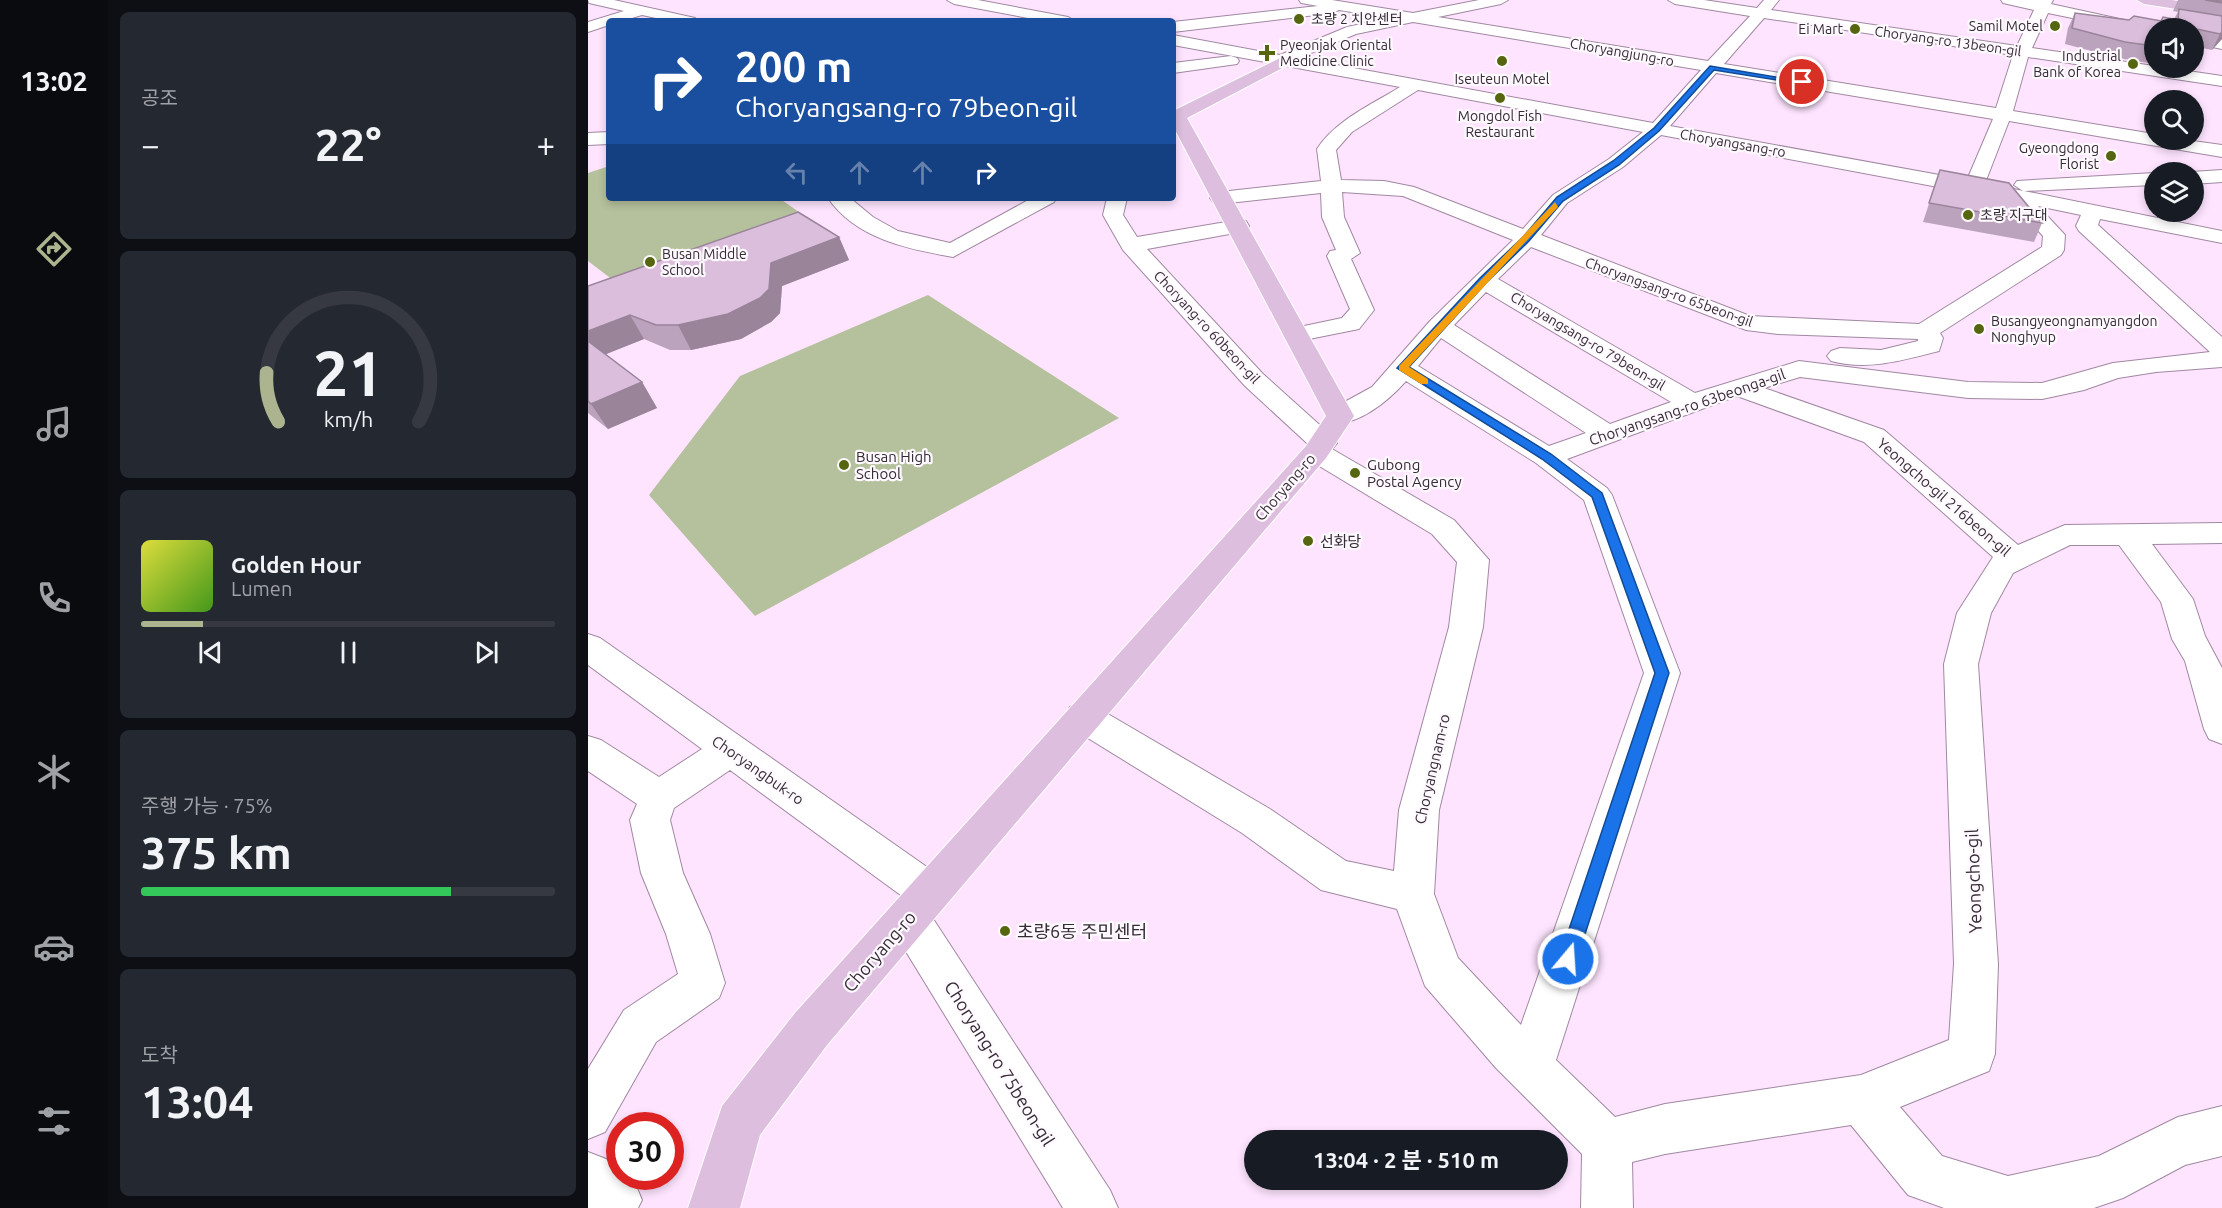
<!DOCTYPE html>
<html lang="ko">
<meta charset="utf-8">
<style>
:root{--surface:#171b24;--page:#242831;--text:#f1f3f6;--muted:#9ea1a6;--line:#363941;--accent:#abb48e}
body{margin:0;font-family:Ubuntu,"Noto Sans KR",sans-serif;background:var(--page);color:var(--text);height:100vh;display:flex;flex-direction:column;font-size:22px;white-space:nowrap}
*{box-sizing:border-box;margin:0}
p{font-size:20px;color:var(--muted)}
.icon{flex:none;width:33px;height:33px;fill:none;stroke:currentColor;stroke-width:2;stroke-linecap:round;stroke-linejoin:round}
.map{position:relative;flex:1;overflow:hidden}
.side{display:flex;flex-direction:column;gap:12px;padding:12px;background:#0d0f14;width:480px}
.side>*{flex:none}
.top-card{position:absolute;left:18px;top:18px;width:570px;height:183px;border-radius:6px;box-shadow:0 3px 9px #0003;background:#1a4fa0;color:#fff;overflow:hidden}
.tools{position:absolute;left:1556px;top:18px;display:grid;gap:12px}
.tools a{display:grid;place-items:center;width:60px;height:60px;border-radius:50%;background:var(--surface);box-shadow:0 3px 9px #0003;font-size:30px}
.speed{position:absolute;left:18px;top:1112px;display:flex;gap:12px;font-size:30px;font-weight:700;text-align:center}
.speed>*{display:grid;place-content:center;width:78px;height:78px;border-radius:50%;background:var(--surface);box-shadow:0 3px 9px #0003;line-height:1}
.speed .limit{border:9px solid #d22;background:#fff;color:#111}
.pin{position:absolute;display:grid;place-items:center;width:51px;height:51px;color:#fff;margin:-26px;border:3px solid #fff;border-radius:50%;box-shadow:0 2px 6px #0007}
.me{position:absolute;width:66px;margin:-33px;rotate:18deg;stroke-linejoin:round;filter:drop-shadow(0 0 4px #0008)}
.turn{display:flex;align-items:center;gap:21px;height:126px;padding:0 30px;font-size:27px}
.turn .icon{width:78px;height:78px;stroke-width:2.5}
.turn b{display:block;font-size:42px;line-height:51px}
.lanes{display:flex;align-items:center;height:57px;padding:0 30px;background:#0003;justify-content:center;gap:30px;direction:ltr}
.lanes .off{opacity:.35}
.big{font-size:45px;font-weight:700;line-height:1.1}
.side .tile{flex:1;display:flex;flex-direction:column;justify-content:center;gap:9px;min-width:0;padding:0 21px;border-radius:9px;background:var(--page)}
.side .dial{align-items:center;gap:0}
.dial svg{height:156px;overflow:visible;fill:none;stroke:var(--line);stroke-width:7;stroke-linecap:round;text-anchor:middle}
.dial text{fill:var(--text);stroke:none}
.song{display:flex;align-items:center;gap:18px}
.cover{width:72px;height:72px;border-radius:9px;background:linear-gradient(135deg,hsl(60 70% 55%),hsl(100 70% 35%))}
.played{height:6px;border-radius:3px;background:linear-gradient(90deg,var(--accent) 15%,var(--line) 15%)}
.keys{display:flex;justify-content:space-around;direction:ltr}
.heat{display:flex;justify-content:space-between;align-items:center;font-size:33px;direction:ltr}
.charge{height:9px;border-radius:4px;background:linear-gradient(90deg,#34c759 75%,var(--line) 0)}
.trip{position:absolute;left:656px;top:1130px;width:324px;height:60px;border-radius:30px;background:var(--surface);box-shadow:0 3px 9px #0003;font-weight:700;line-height:60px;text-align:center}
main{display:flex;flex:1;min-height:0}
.dock{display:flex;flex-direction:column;width:108px;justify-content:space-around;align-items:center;background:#090b0e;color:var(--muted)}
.dock .icon{width:42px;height:42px}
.dock .active{color:var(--accent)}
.dock b{font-size:27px;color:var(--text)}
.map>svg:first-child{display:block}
</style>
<main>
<nav class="dock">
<b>13:02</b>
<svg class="icon active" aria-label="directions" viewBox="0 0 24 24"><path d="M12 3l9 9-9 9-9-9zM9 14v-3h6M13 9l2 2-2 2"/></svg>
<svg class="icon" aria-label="music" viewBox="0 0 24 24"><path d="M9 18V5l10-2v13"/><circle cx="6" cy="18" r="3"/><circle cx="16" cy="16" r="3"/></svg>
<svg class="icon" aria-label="phone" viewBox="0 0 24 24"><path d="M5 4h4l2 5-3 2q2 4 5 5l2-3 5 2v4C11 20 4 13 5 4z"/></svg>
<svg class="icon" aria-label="climate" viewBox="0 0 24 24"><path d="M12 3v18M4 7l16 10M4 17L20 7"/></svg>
<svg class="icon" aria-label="car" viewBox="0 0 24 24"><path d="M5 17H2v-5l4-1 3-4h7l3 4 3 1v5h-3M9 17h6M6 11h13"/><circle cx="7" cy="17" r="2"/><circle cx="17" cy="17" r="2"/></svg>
<svg class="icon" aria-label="filters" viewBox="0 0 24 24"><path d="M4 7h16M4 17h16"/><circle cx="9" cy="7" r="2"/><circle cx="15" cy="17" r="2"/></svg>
</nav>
<section class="side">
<div class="tile"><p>공조</p>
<div class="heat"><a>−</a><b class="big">22°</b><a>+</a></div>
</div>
<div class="tile dial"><svg viewBox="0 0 100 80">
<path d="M14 69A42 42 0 1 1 86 69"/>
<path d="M14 69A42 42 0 0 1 8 44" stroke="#abb48e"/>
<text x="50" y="56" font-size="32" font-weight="700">21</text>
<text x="50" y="72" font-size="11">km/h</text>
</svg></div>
<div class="tile">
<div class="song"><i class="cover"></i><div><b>Golden Hour</b><p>Lumen</p></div></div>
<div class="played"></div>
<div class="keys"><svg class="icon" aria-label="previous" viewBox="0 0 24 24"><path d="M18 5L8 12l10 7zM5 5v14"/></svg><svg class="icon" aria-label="pause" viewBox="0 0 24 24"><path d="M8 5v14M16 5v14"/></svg><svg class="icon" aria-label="next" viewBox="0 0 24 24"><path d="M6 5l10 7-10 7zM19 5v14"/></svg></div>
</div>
<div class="tile"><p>주행 가능 · 75%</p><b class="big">375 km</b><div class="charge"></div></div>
<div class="tile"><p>도착</p><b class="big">13:04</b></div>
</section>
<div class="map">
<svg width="1634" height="1208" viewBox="0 0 1634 1208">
<rect width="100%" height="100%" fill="#fee4ff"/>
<path fill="#b5c09c" d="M 21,166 L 21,198 L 191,198 L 218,217 L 34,287 L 0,261 L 0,173 Z
M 340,295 L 531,418 L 167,616 L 61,495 L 152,376 Z"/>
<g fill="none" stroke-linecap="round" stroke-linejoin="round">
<g stroke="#a188a1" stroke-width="2">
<path id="minor" d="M 0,0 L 26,0 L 107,18 L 109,21 L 82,21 L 54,15 L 34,21 L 21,21 L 21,25 L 0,32 L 0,22 L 36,11 L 1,3 Z
M 359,0 L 390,0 L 480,17 L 487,21 L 456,21 L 366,4 Z
M 711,0 L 744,0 L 825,13 L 891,0 L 920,0 L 913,4 L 850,17 L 1120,61 L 1162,16 L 1087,4 L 1080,0 L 1116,0 L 1169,8 L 1176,0 L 1191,0 L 1183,10 L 1429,46 L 1446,10 L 1415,3 L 1413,0 L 1465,0 L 1463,4 L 1573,28 L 1566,28 L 1566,35 L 1460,13 L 1444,48 L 1634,76 L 1634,86 L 1440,57 L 1425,111 L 1566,134 L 1566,140 L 1598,140 L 1634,145 L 1634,157 L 1421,121 L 1397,183 L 1435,191 L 1426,185 L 1429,181 L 1566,173 L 1566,185 L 1436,191 L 1634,231 L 1634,243 L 1512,219 L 1510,225 L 1634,337 L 1634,367 L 1568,372 L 1530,378 L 1496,390 L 1454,399 L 1380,398 L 1212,377 L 1176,388 L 1296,430 L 1430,545 L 1477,525 L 1634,523 L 1634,543 L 1564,544 L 1605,599 L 1617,636 L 1634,668 L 1634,744 L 1621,739 L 1616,729 L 1597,661 L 1584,639 L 1573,602 L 1531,545 L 1482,545 L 1425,573 L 1403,613 L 1390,664 L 1410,964 L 1407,1054 L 1401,1071 L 1312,1107 L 1354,1156 L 1420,1176 L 1511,1156 L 1590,1117 L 1634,1106 L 1634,1156 L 1597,1165 L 1535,1198 L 1506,1208 L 1356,1208 L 1320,1195 L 1263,1125 L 1077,1154 L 1044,1162 L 1045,1208 L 993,1208 L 994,1154 L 908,1068 L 837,986 L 809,909 L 733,890 L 654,833 L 482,727 L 477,717 L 482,707 L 495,703 L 508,707 L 682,809 L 758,861 L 806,871 L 811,810 L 861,627 L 869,562 L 844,534 L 718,458 L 714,452 L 721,445 L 657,386 L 535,250 L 515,215 L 519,198 L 539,198 L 535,215 L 549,237 L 650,220 L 658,221 L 661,226 L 658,231 L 559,249 L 675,374 L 745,437 L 749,443 L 744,449 L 866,520 L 901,560 L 895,627 L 851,810 L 846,894 L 870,958 L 933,1025 L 1056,673 L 996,500 L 948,463 L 818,381 C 801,400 769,428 742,422 L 738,416 L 742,410 L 784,387 L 842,321 L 925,240 L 815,196 L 754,192 L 756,217 L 772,253 L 763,259 L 786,310 L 771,329 L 711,341 L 702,339 L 699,334 L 702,329 L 754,318 L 762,309 L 739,256 L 742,251 L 748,250 L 734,217 L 733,193 L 632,204 L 625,202 L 622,198 L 625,194 L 632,192 L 733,181 L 729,149 C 748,120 783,105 812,87 L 585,45 L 585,35 L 692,55 L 759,27 L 801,18 L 751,10 L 744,13 L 585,32 L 585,22 L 730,6 L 713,3 ZM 1176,18 L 1425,55 L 1408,108 L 1136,64 ZM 825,22 L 1113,70 L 1065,123 L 711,58 L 768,34 ZM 1128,73 L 1405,119 L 1379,180 L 1082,126 ZM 830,90 L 1055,132 L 1021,159 L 965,195 L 935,229 L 826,187 L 796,181 L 753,180 L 748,150 L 764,132 ZM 1073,135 L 1430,202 L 1433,212 L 1455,236 L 1454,247 L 1331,324 L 1162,316 L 953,235 L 979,203 L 1035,167 ZM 1450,206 L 1493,215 L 1488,226 L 1491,231 L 1622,352 L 1525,363 L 1454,383 L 1380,382 L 1211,361 L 1107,393 L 910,279 L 943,247 L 1158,330 L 1190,334 L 1330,339 L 1330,341 L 1293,350 L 1252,348 L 1243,351 L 1239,356 L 1243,361 C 1280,371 1315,360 1351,351 L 1355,338 L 1352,333 L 1473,255 L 1476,250 L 1477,235 ZM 898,292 L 1083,402 L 1022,424 L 866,325 ZM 853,338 L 998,433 L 961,446 L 830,366 ZM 1149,396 L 1276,442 L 1405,557 L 1369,613 L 1356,664 L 1366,964 L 1361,1040 L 1273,1075 L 1077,1104 L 1027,1117 L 968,1060 L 1092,673 L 1024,495 L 1019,488 L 979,459 Z
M 1605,33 L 1634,39 L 1634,49 L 1605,43 Z
M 643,56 L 649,58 L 651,61 L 649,64 L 585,73 L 585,63 Z
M 21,132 L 21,144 L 0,145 L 0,133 Z
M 1634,170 L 1634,182 L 1605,184 L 1603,172 Z
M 240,198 L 262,198 L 285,217 L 310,231 L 362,243 L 444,198 L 469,198 L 466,202 L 365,257 C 320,249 268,239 240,198 Z
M 0,634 L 12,638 L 356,879 L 362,892 L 356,905 L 340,911 L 522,1190 L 530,1208 L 475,1208 L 306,932 L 300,918 L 306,904 L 318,899 L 142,770 L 86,808 L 82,820 L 95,873 L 122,934 L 137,983 L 131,998 L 68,1042 L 17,1132 L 0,1139 L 0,1069 L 36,1010 L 90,974 L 78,934 L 53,873 L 42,820 L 49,804 L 0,771 L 0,736 L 13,740 L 71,777 L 114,749 L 0,665 Z
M 0,1152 L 18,1159 L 32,1170 L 32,1176 C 46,1176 49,1188 54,1200 L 50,1208 L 0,1208 Z"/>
</g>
<g stroke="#fff" stroke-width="2">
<path id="major" d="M 1549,0 L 1584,0 L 1634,8 L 1634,16 L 1556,4 Z
M 696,56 L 702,58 L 704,61 L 702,64 L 599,118 L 766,416 L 738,458 L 239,1045 L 172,1135 L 152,1208 L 100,1208 L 134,1106 L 207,1013 L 718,446 L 738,416 L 585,126 L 585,111 Z"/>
</g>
<use href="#minor" fill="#fff" fill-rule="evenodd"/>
<use href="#major" fill="#ddbede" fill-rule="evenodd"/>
</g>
<path fill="#bca3bd" d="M 1590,0 L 1634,0 L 1634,39 L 1624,50 L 1605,46 L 1605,28 L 1566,28 L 1566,64 L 1530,58 L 1477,44 L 1480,28 L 1487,13 L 1541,20 L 1573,21 L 1586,19 L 1590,12 L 1585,11 Z
M 1352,170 L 1454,223 L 1446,242 L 1335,222 Z
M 251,237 L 261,260 L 194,286 L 192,313 L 183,322 L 153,339 L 103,350 L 82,350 L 56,339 L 17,354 L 54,382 L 69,408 L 20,429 L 0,413 L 0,286 Z"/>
<path fill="#99849a" d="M 1634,32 L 1634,39 L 1624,50 L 1632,34 Z
M 251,237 L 261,260 L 194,286 L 192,313 L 183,322 L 153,339 L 103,350 L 90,325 L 183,263 Z
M 42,315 L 56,339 L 6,359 L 0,349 L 0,331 Z
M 54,382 L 69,408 L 20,429 L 3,404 Z"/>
<path fill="#dbbddc" stroke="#99849a" stroke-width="1.5" d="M 1617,0 L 1634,1 L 1634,3 Z
M 1591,9 L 1634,16 L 1634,32 L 1632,34 L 1594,26 L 1594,28 L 1566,28 L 1566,46 L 1537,42 L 1484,28 L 1487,13 L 1541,20 L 1546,16 L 1573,21 L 1575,17 L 1590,20 Z
M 1352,170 L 1421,183 L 1454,223 L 1341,203 Z
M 210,212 L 251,237 L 183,263 L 181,289 L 172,298 L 140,314 L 90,325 L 68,325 L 42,315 L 0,331 L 0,286 Z
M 0,341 L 54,382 L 3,404 L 0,401 Z"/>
<path fill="#1a73e8" stroke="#114b97" stroke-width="1.5" d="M 1122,66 L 1217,82 L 1214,84 L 1126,70 L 1071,131 L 1031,165 L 975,201 L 941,241 L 899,282 L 821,367 L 963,454 L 1014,493 L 1081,673 L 989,959 L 986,965 L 980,968 L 973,965 L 971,959 L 1067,673 L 1004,497 L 954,459 L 809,368 L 892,278 L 935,237 L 969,197 L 1025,161 L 1066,128 Z"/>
<path fill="#f59e0b" d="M 967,202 L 970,207 L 821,367 L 840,379 L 840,384 L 833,384 L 811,370 L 811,366 Z"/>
<g fill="#55660f" stroke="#fef9fe" stroke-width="2">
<circle cx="711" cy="19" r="6"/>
<circle cx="1467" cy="26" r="6"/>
<circle cx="1267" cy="29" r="6"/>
<path d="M676 44h6v6h6v6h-6v6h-6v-6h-6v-6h6z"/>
<circle cx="914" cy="61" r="6"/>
<circle cx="1545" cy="64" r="6"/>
<circle cx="912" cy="98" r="6"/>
<circle cx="1523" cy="156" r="6"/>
<circle cx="1380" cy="215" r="6"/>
<circle cx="62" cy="262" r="6"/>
<circle cx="1391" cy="329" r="6"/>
<circle cx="256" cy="465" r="6"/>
<circle cx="767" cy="473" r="6"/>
<circle cx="720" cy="541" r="6"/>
<circle cx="417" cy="931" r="6"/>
</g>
<g text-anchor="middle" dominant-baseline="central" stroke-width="4.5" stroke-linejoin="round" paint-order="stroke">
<g font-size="14" fill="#352b35" stroke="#fef9fe" text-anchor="start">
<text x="723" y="19">초량 2 치안센터</text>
<text x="1455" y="26" text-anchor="end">Samil Motel</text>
<text x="1255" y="29" text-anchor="end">Ei Mart</text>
<text x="692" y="45">Pyeonjak Oriental<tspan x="692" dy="16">Medicine Clinic</tspan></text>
<text x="1533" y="56" text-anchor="end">Industrial<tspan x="1533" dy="16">Bank of Korea</tspan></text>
<text x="914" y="79" text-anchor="middle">Iseuteun Motel</text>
<text x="912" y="116" text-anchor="middle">Mongdol Fish<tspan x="912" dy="16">Restaurant</tspan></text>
<text x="1511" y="148" text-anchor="end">Gyeongdong<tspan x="1511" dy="16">Florist</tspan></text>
<text x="1392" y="215">초량 지구대</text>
<text x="74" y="254">Busan Middle<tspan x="74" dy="16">School</tspan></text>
<text x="1403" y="321">Busangyeongnamyangdon<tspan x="1403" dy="16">Nonghyup</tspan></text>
</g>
<g font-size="14" fill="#352b35" stroke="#fef9fe">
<text transform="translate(1360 41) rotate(8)">Choryang-ro 13beon-gil</text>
<text transform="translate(1034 52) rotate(10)">Choryangjung-ro</text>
<text transform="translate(1145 143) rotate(10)">Choryangsang-ro</text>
<text transform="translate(1081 292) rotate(20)">Choryangsang-ro 65beon-gil</text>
<text transform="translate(619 327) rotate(47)">Choryang-ro 60beon-gil</text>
<text transform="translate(1000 341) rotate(31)">Choryangsang-ro 79beon-gil</text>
</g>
<g font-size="15" fill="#352b35" stroke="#fef9fe">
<text transform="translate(1099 407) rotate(-19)">Choryangsang-ro 63beonga-gil</text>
<text transform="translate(697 487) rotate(-49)">Choryang-ro</text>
<text transform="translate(1356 497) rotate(41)">Yeongcho-gil 216beon-gil</text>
<text transform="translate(844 769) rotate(-77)">Choryangnam-ro</text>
<text transform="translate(170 770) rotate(35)">Choryangbuk-ro</text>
</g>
<g font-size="15" fill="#352b35" stroke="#fef9fe" text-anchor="start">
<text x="268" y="456">Busan High<tspan x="268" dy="17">School</tspan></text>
<text x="779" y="464">Gubong<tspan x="779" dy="17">Postal Agency</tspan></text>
<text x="732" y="541">선화당</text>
</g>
<g font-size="18" fill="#352b35" stroke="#fef9fe">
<text transform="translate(1385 881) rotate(-92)">Yeongcho-gil</text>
<text transform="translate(291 951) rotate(-49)">Choryang-ro</text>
<text transform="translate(412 1063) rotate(58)">Choryang-ro 75beon-gil</text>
</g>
<g font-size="18" fill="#352b35" stroke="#fef9fe" text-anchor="start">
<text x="429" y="931">초량6동 주민센터</text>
</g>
</g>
</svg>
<div class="tools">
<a><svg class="icon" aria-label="sound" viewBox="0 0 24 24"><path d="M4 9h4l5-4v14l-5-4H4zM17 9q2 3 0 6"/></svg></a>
<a><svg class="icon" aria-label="search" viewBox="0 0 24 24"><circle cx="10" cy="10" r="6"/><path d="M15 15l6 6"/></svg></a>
<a><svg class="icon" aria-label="layers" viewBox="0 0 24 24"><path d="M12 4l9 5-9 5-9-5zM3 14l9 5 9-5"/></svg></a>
</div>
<div class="speed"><div class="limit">30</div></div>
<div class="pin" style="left:1214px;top:82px;background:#d93025"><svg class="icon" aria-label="arrive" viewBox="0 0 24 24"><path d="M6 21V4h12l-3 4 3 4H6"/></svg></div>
<svg class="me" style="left:980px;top:959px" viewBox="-20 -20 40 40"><circle r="17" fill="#1a73e8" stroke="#fff" stroke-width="3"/><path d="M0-11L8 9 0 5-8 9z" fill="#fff"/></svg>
<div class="trip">13:04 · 2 분 · 510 m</div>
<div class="top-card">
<div class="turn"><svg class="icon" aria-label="right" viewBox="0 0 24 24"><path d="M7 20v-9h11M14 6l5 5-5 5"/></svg><div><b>200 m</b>Choryangsang-ro 79beon-gil</div></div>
<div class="lanes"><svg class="icon off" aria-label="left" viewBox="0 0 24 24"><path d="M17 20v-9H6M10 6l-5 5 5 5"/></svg><svg class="icon off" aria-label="ahead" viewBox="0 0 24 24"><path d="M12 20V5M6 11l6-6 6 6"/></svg><svg class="icon off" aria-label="ahead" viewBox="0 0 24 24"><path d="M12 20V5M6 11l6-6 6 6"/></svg><svg class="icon" aria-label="right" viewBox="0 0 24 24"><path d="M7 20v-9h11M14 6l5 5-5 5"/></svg></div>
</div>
</div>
</main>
